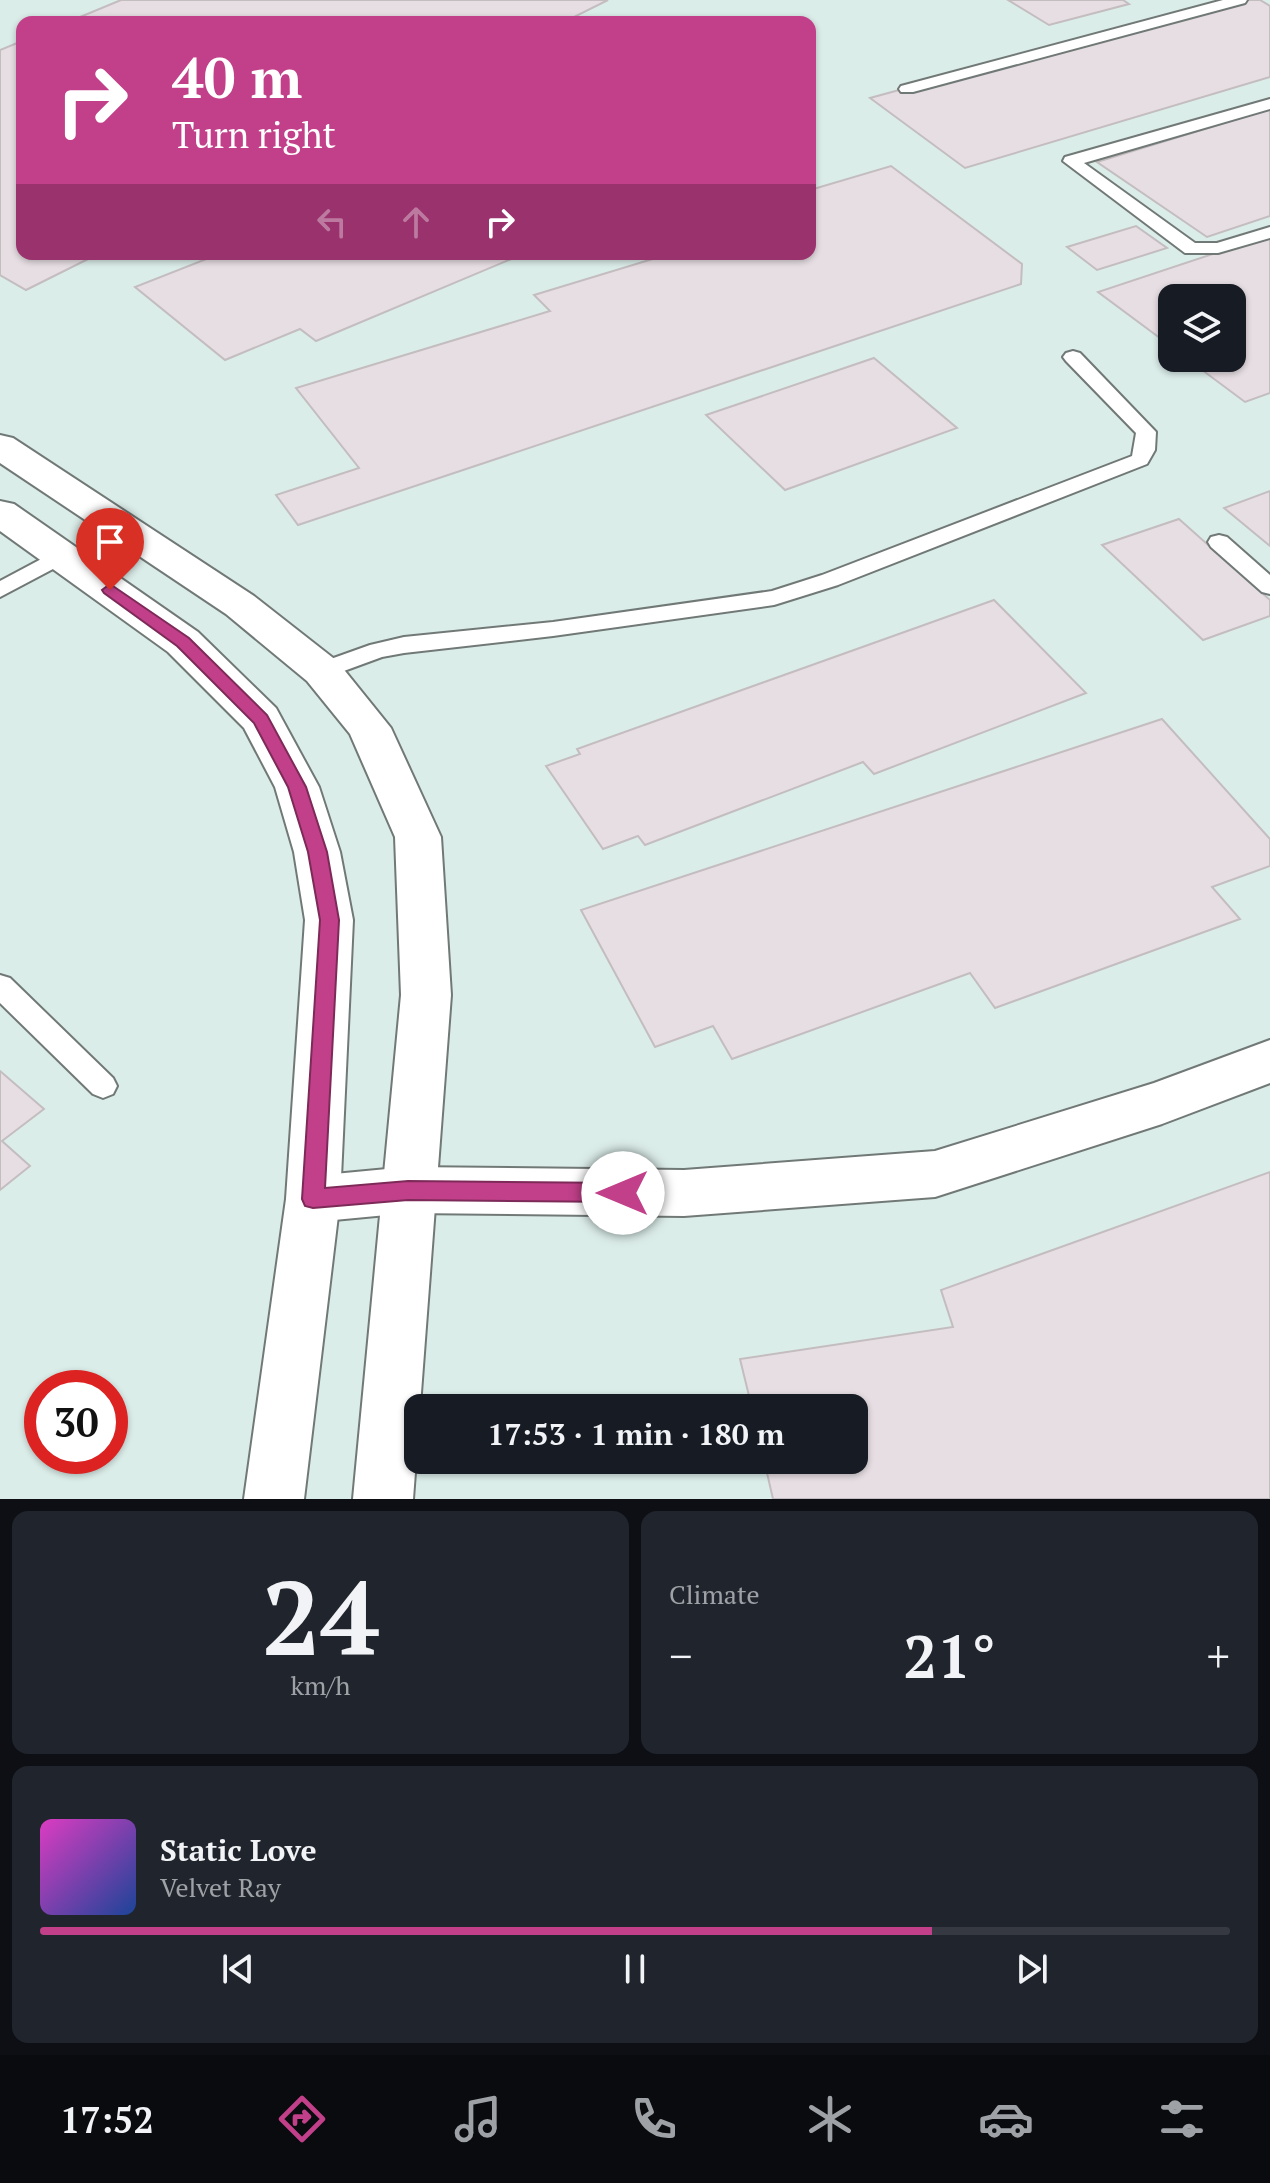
<!DOCTYPE html>
<meta charset="utf-8">
<style>
:root{--surface:#171b24;--page:#20242c;--text:#f1f3f6;--muted:#9ea1a6;--line:#363941;--accent:#c14089}
body{margin:0;font-family:"PT Serif",serif;background:var(--page);color:var(--text);height:100vh;display:flex;flex-direction:column;font-size:30px;white-space:nowrap}
*{box-sizing:border-box;margin:0}
p{font-size:26px;color:var(--muted)}
.icon{flex:none;width:44px;height:44px;fill:none;stroke:currentColor;stroke-width:2;stroke-linecap:round;stroke-linejoin:round}
.map{position:relative;height:1499px;overflow:hidden}
.side{display:flex;flex-direction:column;gap:12px;padding:12px;background:#0d0f14;flex:1}
.side>*{flex:none}
.banner{position:absolute;left:16px;top:16px;width:800px;height:244px;border-radius:16px;box-shadow:0 2px 6px #0004;background:#c14089;color:#fff;overflow:hidden}
.fabs{position:absolute;left:1158px;top:284px;display:grid;gap:16px}
.fabs a{display:grid;place-items:center;width:88px;height:88px;border-radius:16px;background:var(--surface);box-shadow:0 2px 6px #0004;font-size:40px}
.speed{position:absolute;left:24px;top:1370px;display:flex;gap:16px;font-size:40px;font-weight:700;text-align:center}
.speed>*{display:grid;place-content:center;width:104px;height:104px;border-radius:50%;background:var(--surface);box-shadow:0 2px 6px #0004;line-height:1}
.speed .limit{border:12px solid #d22;background:#fff;color:#111}
.pin{position:absolute;display:grid;place-items:center;width:68px;height:68px;color:#fff;margin:-82px -34px;border-radius:50% 50% 50% 0;rotate:-45deg;box-shadow:0 0 8px #0007}
.pin .icon{rotate:45deg}
.me{position:absolute;width:88px;margin:-44px;rotate:270deg;stroke-linejoin:round;filter:drop-shadow(0 0 6px #0008)}
.turn{display:flex;align-items:center;gap:28px;height:168px;padding:0 24px;font-size:36px}
.turn .icon{width:104px;height:104px;stroke-width:2.5}
.turn b{display:block;font-size:56px;line-height:68px}
.lanes{display:flex;align-items:center;height:76px;padding:0 24px;background:#0003;justify-content:center;gap:40px;direction:ltr}
.lanes .off{opacity:.35}
.big{font-size:60px;font-weight:800;line-height:1.1}
.side .tile{flex:1;display:flex;flex-direction:column;justify-content:center;gap:12px;min-width:0;padding:0 28px;border-radius:16px;background:var(--page)}
.side .dial{align-items:center;gap:0}
.dial b{font-size:104px;line-height:1}
.song{display:flex;align-items:center;gap:24px}
.cover{width:96px;height:96px;border-radius:12px;background:linear-gradient(135deg,hsl(310 70% 55%),hsl(220 70% 35%))}
.played{height:8px;border-radius:4px;background:linear-gradient(90deg,var(--accent) 75%,var(--line) 75%)}
.keys{display:flex;justify-content:space-around;direction:ltr}
.heat{display:flex;justify-content:space-between;align-items:center;font-size:44px;direction:ltr}
.side .tiles{flex:1;display:grid;gap:12px;grid-template-columns:1fr 1fr}
.tile:last-child{grid-column:span 2}
.trip{position:absolute;left:404px;top:1394px;width:464px;height:80px;border-radius:16px;background:var(--surface);box-shadow:0 2px 6px #0004;font-weight:800;line-height:80px;text-align:center}
.tab-bar{display:flex;height:128px;justify-content:space-around;align-items:center;background:#090b0e;color:var(--muted)}
.tab-bar .icon{width:56px;height:56px}
.tab-bar .selected{color:var(--accent)}
.tab-bar b{font-size:36px;color:var(--text)}
.map>svg:first-child{display:block}
</style>
<div class="map">
<svg width="1270" height="1499" viewBox="0 0 1270 1499">
<rect width="100%" height="100%" fill="#eef7f5"/>
<path fill="#dbede9" fill-rule="evenodd" d="M 0,0 L 1270,0 L 1270,1499 L 0,1499 ZM 22,22 L 810,22 L 810,254 L 22,254 ZM 1172,298 L 1232,298 L 1232,358 L 1172,358 ZM 42,1388 L 110,1388 L 110,1456 L 42,1456 ZM 418,1408 L 854,1408 L 854,1460 L 418,1460 Z"/>
<path fill="#e6dee2" stroke="#c4bdc0" stroke-width="2" d="M 121,0 L 608,0 L 564,22 L 68,22 Z
M 1008,0 L 1123,0 L 1129,4 L 1049,25 Z
M 1228,0 L 1260,0 L 1270,6 L 1270,77 L 965,168 L 870,98 Z
M 22,41 L 22,254 L 98,254 L 26,290 L 0,275 L 0,50 Z
M 1270,109 L 1270,216 L 1207,237 L 1097,162 Z
M 891,166 L 1022,264 L 1021,284 L 298,525 L 276,495 L 359,468 L 296,388 L 550,311 L 534,295 L 669,254 L 810,254 L 810,190 Z
M 1136,226 L 1167,248 L 1097,270 L 1067,247 Z
M 1270,235 L 1270,393 L 1245,402 L 1186,358 L 1232,358 L 1232,298 L 1172,298 L 1172,347 L 1098,292 Z
M 219,254 L 523,254 L 316,341 L 300,329 L 225,360 L 135,287 Z
M 874,358 L 957,428 L 785,490 L 706,415 Z
M 1270,491 L 1270,546 L 1224,508 Z
M 1179,519 L 1270,600 L 1270,616 L 1203,640 L 1102,545 Z
M 994,600 L 1086,693 L 874,774 L 863,762 L 645,845 L 638,836 L 603,849 L 546,766 L 580,754 L 577,749 Z
M 1162,719 L 1270,839 L 1270,866 L 1212,887 L 1240,919 L 995,1008 L 970,973 L 732,1059 L 713,1026 L 655,1047 L 581,910 Z
M 0,1071 L 44,1109 L 2,1141 L 30,1166 L 0,1190 Z
M 1270,1172 L 1270,1499 L 773,1499 L 764,1460 L 854,1460 L 854,1408 L 752,1408 L 740,1359 L 953,1327 L 941,1290 Z"/>
<g fill="none" stroke-linecap="round" stroke-linejoin="round">
<g stroke="#717977" stroke-width="4">
<path id="lane" d="M 1223,0 L 1247,0 L 1245,3 L 913,92 L 901,92 L 899,89 L 901,86 Z
M 1270,99 L 1270,109 L 1084,163 L 1195,243 L 1217,243 L 1270,227 L 1270,238 L 1218,253 L 1185,253 L 1063,161 L 1065,157 Z
M 1073,351 L 1080,353 L 1156,432 L 1155,450 L 1147,464 L 838,585 L 774,605 L 553,636 L 404,653 L 382,657 L 322,679 L 314,677 L 310,671 L 314,665 L 370,645 L 404,637 L 553,622 L 772,591 L 822,575 L 1132,456 L 1136,433 L 1066,361 L 1063,357 L 1066,353 Z
M 1219,535 L 1227,537 L 1270,575 L 1270,594 L 1262,592 L 1211,547 L 1208,542 L 1211,537 Z
M 62,548 L 70,550 L 73,555 L 70,560 L 0,597 L 0,581 Z
M 0,975 L 10,978 L 113,1078 L 117,1086 L 113,1094 L 103,1098 L 93,1094 L 0,1003 Z"/>
</g>
<g stroke="#717977" stroke-width="4">
<path id="street" d="M 1270,1040 L 1270,1083 L 1162,1124 L 935,1197 L 684,1216 L 408,1213 L 313,1222 L 294,1216 L 286,1199 L 294,1182 L 313,1176 L 408,1167 L 684,1170 L 935,1151 L 1154,1083 Z"/>
</g>
<g stroke="#717977" stroke-width="4">
<path id="secondary" d="M 0,435 L 13,438 L 254,596 L 337,661 L 391,728 L 441,837 L 451,995 L 413,1499 L 353,1499 L 401,995 L 395,837 L 350,734 L 307,681 L 226,614 L 0,463 Z
M 0,501 L 14,504 L 198,632 L 276,708 L 319,787 L 340,852 L 353,920 L 340,1199 L 304,1499 L 244,1499 L 286,1199 L 305,920 L 294,852 L 275,787 L 244,728 L 168,652 L 0,531 Z"/>
</g>
<use href="#lane" fill="#fff" fill-rule="evenodd"/>
<use href="#street" fill="#fff" fill-rule="evenodd"/>
<use href="#secondary" fill="#fff" fill-rule="evenodd"/>
</g>
<path fill="#c14089" stroke="#7d2a59" stroke-width="2" d="M 110,584 L 189,638 L 267,715 L 306,787 L 327,852 L 339,920 L 325,1188 L 408,1181 L 623,1183 L 630,1186 L 634,1193 L 630,1199 L 623,1202 L 408,1200 L 313,1208 L 305,1206 L 302,1199 L 320,920 L 308,852 L 288,787 L 254,723 L 177,646 L 104,593 L 102,590 Z"/>
</svg>
<div class="fabs">
<a><svg class="icon" aria-label="layers" viewBox="0 0 24 24"><path d="M12 4l9 5-9 5-9-5zM3 14l9 5 9-5"/></svg></a>
</div>
<div class="speed"><div class="limit">30</div></div>
<div class="pin" style="left:110px;top:590px;background:#d93025"><svg class="icon" aria-label="arrive" viewBox="0 0 24 24"><path d="M6 21V4h12l-3 4 3 4H6"/></svg></div>
<svg class="me" style="left:623px;top:1193px" viewBox="-20 -20 40 40"><circle r="19" fill="#fff"/><path d="M0-13L10 11 0 6-10 11z" fill="#c14089"/></svg>
<div class="trip">17:53 · 1 min · 180 m</div>
<div class="banner">
<div class="turn"><svg class="icon" aria-label="right" viewBox="0 0 24 24"><path d="M7 20v-9h11M14 6l5 5-5 5"/></svg><div><b>40 m</b>Turn right</div></div>
<div class="lanes"><svg class="icon off" aria-label="left" viewBox="0 0 24 24"><path d="M17 20v-9H6M10 6l-5 5 5 5"/></svg><svg class="icon off" aria-label="ahead" viewBox="0 0 24 24"><path d="M12 20V5M6 11l6-6 6 6"/></svg><svg class="icon" aria-label="right" viewBox="0 0 24 24"><path d="M7 20v-9h11M14 6l5 5-5 5"/></svg></div>
</div>
</div>
<section class="side">
<div class="tiles">
<div class="tile dial"><b>24</b><p>km/h</p></div>
<div class="tile"><p>Climate</p>
<div class="heat"><a>−</a><b class="big">21°</b><a>+</a></div>
</div>
<div class="tile">
<div class="song"><i class="cover"></i><div><b>Static Love</b><p>Velvet Ray</p></div></div>
<div class="played"></div>
<div class="keys"><svg class="icon" aria-label="previous" viewBox="0 0 24 24"><path d="M18 5L8 12l10 7zM5 5v14"/></svg><svg class="icon" aria-label="pause" viewBox="0 0 24 24"><path d="M8 5v14M16 5v14"/></svg><svg class="icon" aria-label="next" viewBox="0 0 24 24"><path d="M6 5l10 7-10 7zM19 5v14"/></svg></div>
</div>
</div>
</section>
<nav class="tab-bar">
<b>17:52</b>
<svg class="icon selected" aria-label="directions" viewBox="0 0 24 24"><path d="M12 3l9 9-9 9-9-9zM9 14v-3h6M13 9l2 2-2 2"/></svg>
<svg class="icon" aria-label="music" viewBox="0 0 24 24"><path d="M9 18V5l10-2v13"/><circle cx="6" cy="18" r="3"/><circle cx="16" cy="16" r="3"/></svg>
<svg class="icon" aria-label="phone" viewBox="0 0 24 24"><path d="M5 4h4l2 5-3 2q2 4 5 5l2-3 5 2v4C11 20 4 13 5 4z"/></svg>
<svg class="icon" aria-label="climate" viewBox="0 0 24 24"><path d="M12 3v18M4 7l16 10M4 17L20 7"/></svg>
<svg class="icon" aria-label="car" viewBox="0 0 24 24"><path d="M5 17H2v-5l4-1 3-4h7l3 4 3 1v5h-3M9 17h6M6 11h13"/><circle cx="7" cy="17" r="2"/><circle cx="17" cy="17" r="2"/></svg>
<svg class="icon" aria-label="filters" viewBox="0 0 24 24"><path d="M4 7h16M4 17h16"/><circle cx="9" cy="7" r="2"/><circle cx="15" cy="17" r="2"/></svg>
</nav>
